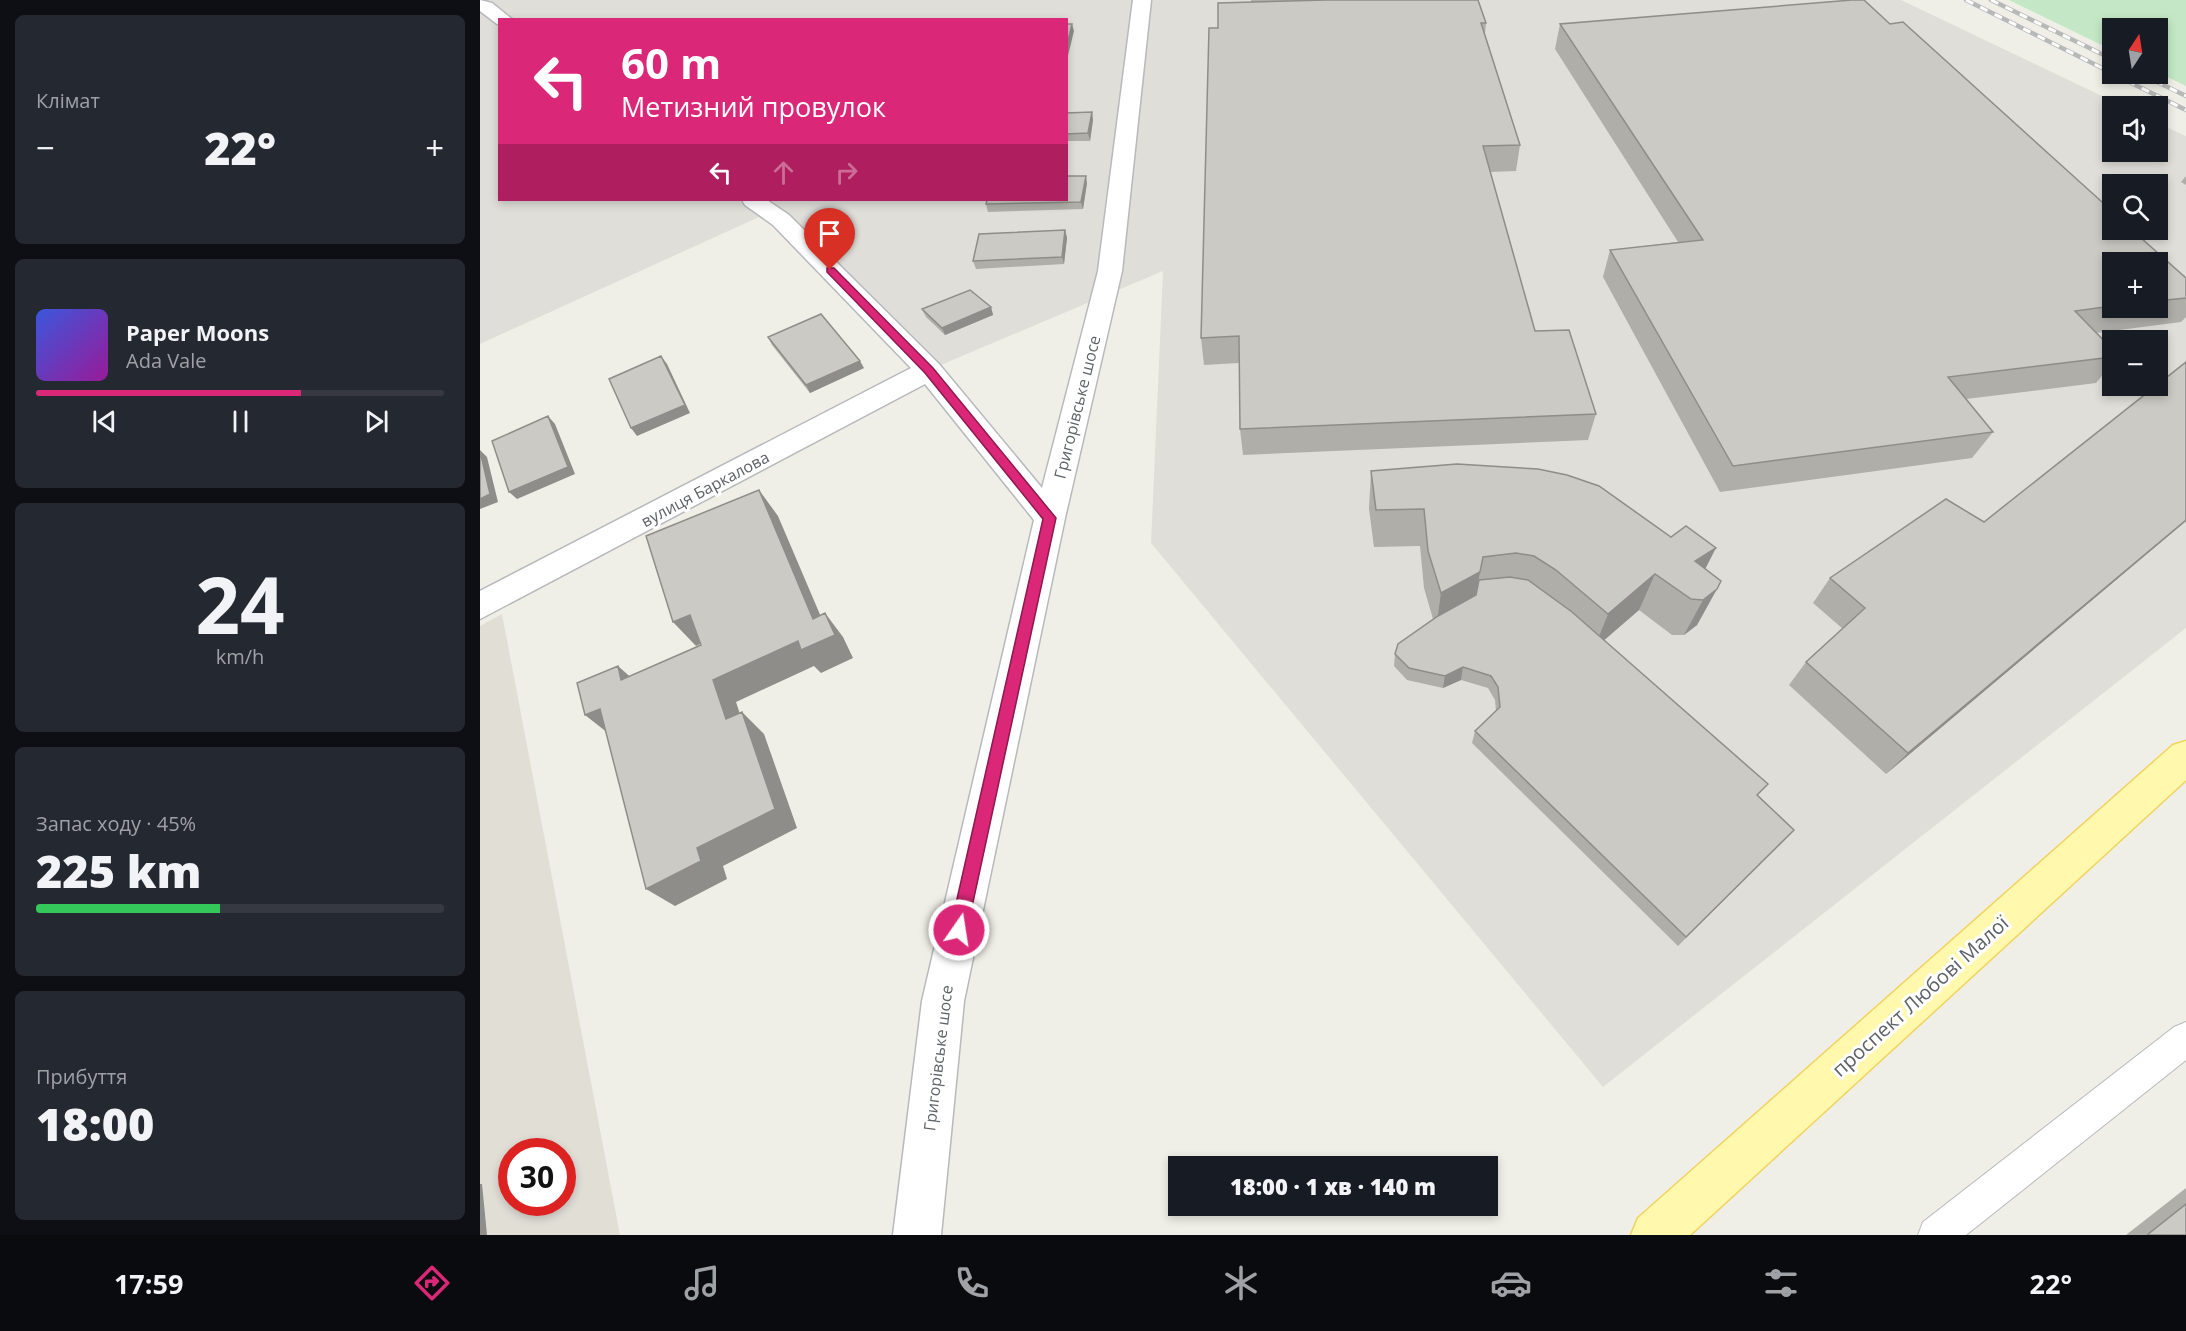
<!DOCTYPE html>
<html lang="uk">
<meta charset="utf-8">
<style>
:root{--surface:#171b24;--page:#242831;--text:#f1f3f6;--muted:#9ea1a6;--line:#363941;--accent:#db2777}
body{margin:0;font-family:"Open Sans",sans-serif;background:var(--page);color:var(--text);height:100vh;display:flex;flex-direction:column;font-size:22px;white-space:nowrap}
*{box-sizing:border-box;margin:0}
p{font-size:20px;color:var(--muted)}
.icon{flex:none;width:33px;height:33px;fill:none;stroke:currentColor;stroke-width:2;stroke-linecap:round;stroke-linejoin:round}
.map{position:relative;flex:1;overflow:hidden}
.side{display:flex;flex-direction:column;gap:15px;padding:15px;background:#0d0f14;width:480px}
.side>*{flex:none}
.guide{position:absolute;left:18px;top:18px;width:570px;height:183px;border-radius:0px;box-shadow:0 3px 9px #0003;background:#db2777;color:#fff;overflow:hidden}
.needle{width:39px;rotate:12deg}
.controls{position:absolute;left:1622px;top:18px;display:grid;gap:12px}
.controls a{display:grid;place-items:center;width:66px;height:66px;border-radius:0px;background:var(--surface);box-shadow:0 3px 9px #0003;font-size:30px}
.speed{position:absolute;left:18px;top:1138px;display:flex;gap:12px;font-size:30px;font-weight:700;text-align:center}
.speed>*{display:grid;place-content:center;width:78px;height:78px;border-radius:50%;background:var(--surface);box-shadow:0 3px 9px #0003;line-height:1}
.speed .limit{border:9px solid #d22;background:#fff;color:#111}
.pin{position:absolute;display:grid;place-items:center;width:51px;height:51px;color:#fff;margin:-62px -26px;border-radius:50% 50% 50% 0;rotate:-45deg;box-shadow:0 0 6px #0007}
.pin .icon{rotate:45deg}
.me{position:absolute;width:66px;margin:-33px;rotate:13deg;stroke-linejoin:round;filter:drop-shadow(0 0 4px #0008)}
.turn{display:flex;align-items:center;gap:21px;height:126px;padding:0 24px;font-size:27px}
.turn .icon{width:78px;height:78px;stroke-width:2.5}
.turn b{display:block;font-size:42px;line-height:51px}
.lanes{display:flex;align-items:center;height:57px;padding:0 24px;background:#0003;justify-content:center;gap:30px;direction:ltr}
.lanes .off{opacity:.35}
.big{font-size:45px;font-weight:800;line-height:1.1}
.side .tile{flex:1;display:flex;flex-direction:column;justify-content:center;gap:9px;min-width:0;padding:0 21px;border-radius:9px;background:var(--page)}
.side .dial{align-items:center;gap:0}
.dial b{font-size:78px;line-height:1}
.song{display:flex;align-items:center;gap:18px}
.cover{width:72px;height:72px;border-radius:9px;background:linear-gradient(135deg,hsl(230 70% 55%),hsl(300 70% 35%))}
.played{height:6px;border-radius:3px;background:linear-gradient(90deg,var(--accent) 65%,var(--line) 65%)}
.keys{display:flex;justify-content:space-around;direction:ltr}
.heat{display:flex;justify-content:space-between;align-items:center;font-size:33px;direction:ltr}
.charge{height:9px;border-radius:4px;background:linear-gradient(90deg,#34c759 45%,var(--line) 0)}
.trip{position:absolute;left:688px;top:1156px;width:330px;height:60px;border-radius:0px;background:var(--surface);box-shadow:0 3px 9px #0003;font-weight:800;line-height:60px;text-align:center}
.tab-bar{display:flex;height:96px;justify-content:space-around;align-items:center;background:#090b0e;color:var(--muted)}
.tab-bar .icon{width:42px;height:42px}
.tab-bar .current{color:var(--accent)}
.tab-bar b{font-size:27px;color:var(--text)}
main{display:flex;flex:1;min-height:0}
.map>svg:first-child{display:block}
</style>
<main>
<section class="side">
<div class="tile"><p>Клімат</p>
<div class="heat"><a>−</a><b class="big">22°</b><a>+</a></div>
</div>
<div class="tile">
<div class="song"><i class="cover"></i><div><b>Paper Moons</b><p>Ada Vale</p></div></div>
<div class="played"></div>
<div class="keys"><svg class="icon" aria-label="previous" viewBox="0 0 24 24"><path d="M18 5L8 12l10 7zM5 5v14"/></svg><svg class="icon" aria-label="pause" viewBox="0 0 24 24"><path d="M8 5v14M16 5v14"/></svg><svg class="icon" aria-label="next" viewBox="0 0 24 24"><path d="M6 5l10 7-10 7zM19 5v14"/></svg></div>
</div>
<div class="tile dial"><b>24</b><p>km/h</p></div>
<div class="tile"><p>Запас ходу · 45%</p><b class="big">225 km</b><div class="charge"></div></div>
<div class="tile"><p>Прибуття</p><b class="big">18:00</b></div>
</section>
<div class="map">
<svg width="1706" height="1235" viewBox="0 0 1706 1235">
<rect width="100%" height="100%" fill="#f0efe7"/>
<path fill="#dfded9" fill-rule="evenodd" d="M 0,0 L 1421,0 L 1643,106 L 1632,106 L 1632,152 L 1677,152 L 1677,123 L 1706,136 L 1706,628 L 1123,1087 L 671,543 L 683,271 L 449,370 L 290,212 L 0,344 ZM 20,20 L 586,20 L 586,200 L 20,200 ZM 1632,184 L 1677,184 L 1677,230 L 1632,230 ZM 1632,262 L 1677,262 L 1677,308 L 1632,308 ZM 1632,340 L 1677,340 L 1677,386 L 1632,386 Z"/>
<path fill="#e0ded5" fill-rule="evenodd" d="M 22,614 L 140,1235 L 0,1235 L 0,626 ZM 32,1152 L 82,1152 L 82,1203 L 32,1203 Z"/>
<path fill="#c4e8c6" d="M 1529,0 L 1706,0 L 1706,86 L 1677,72 L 1677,28 L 1632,28 L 1632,50 Z"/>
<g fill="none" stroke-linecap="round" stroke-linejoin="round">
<g stroke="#b7b9bd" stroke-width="2">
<path id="lane" d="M 1706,1022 L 1706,1060 L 1486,1235 L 1438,1235 L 1443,1222 L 1694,1027 Z"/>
</g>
<g stroke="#b7b9bd" stroke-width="3">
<path id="street" d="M 0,0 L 12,3 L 33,20 L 20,20 L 20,24 L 17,24 L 0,11 Z
M 653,0 L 671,0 L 642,271 L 585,518 L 484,1001 L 461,1235 L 413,1235 L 442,1001 L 554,520 L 445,384 L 0,619 L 0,591 L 431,368 L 293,225 L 265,205 L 262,200 L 287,200 L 309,215 L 459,364 L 562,488 L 618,271 Z"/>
</g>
<g stroke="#f2d35e" stroke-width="3">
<path id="primary" d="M 1706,741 L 1706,780 L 1210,1235 L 1151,1235 L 1158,1218 L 1693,745 Z"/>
</g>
<use href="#lane" fill="#fff" fill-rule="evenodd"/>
<use href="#street" fill="#fff" fill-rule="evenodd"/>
<use href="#primary" fill="#fff8ad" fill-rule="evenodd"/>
<g stroke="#b7b8b8" stroke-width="4.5">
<path id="rail" d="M 1486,0 L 1632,73
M 1511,0 L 1632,59
M 1633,74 L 1706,110
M 1661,74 L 1706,96"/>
</g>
<use href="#rail" stroke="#fff" stroke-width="3" stroke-dasharray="8" stroke-linecap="butt"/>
</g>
<path fill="#afaea9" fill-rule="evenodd" d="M 771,0 L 820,0 L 1006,23 L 1005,34 L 1040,145 L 1036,171 L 1010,172 L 1055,331 L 1116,414 L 1108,440 L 763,455 L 760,429 L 759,363 L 724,365 L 721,338 L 738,28 L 771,2 Z
M 1080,24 L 1410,24 L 1706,278 L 1706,317 L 1701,322 L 1616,333 L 1632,349 L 1632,364 L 1616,383 L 1486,399 L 1513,432 L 1492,458 L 1240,492 L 1123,277 L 1130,250 L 1198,242 L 1075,49 ZM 1632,262 L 1677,262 L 1677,308 L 1632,308 Z
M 612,112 L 613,120 L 610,141 L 586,141 L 586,113 Z
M 1706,176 L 1706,185 L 1701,182 Z
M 607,183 L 603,209 L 508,212 L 506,204 Z
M 585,230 L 587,238 L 584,264 L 496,269 L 493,261 Z
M 511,307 L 513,315 L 465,335 L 446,317 L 442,309 Z
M 288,337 L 384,368 L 330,393 L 292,345 Z
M 891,471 L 1225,568 L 1241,581 L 1217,625 L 1204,635 L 1192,635 L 1159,610 L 1124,640 L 1278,795 L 1314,830 L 1198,946 L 992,743 L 995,731 L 1016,711 L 1015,700 L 1008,688 L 981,680 L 963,688 L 927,680 L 914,666 L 915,654 L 953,619 L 944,588 L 940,546 L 894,547 L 889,509 Z
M 1706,521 L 1406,774 L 1309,685 L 1326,662 L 1363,629 L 1333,603 L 1350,578 L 1504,522 Z
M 1706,1188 L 1706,1235 L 1646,1235 Z"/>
<path fill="#8f8d89" d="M 592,24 L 594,31 L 586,64 L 586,49 Z
M 612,112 L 613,120 L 610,141 L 608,133 Z
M 606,176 L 607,183 L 603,209 L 601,202 Z
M 585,230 L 587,238 L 584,264 L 582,257 Z
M 511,307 L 513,315 L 465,335 L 462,328 Z
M 181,356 L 187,364 L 210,413 L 157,436 L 151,428 Z
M 380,361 L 384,368 L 330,393 L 326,385 Z
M 68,416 L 75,424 L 95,474 L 37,499 L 29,492 Z
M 0,450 L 7,457 L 18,502 L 0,509 Z
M 279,490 L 298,516 L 350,638 L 345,613 L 363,637 L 373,658 L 341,673 L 334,666 L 256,702 L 269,741 L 246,719 L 233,680 L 333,619 Z
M 1706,520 L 1706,521 L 1406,774 L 1428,753 Z
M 1236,548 L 1217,585 L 1215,561 Z
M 1000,572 L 993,609 L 956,629 L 961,593 Z
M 1175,574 L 1159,610 L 1114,649 L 1128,614 Z
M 1237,589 L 1217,625 L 1204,635 L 1223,600 Z
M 210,615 L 233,638 L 216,646 L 193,622 Z
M 138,666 L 164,689 L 141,680 Z
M 983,667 L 981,680 L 963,688 L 965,676 Z
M 120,709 L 133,737 L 105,715 Z
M 262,712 L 284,734 L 317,828 L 243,866 L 247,879 L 195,906 L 166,889 Z
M 0,1184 L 2,1184 L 7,1235 L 0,1235 Z"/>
<path fill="#cccac4" stroke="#8f8d89" stroke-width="1.5" d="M 847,0 L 998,0 L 1006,23 L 1001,23 L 1040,145 L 1003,146 L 1055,331 L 1089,330 L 1116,414 L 760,429 L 759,336 L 721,338 L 729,28 L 738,28 L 738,3 Z
M 1372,0 L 1384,0 L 1410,24 L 1423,22 L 1632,211 L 1632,230 L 1652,230 L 1706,278 L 1706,298 L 1677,301 L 1677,262 L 1632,262 L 1632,306 L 1595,311 L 1632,349 L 1632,357 L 1468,377 L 1513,432 L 1253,466 L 1130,250 L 1223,240 L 1080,24 Z
M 586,24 L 592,24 L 586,49 Z
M 612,112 L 608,133 L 586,134 L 586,113 Z
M 586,176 L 606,176 L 601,202 L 506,204 L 507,200 L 586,200 Z
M 585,230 L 582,257 L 493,261 L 499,234 Z
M 490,290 L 511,307 L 462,328 L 442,309 Z
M 341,314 L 380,361 L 326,385 L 288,337 Z
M 181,356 L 205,405 L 151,428 L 129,379 Z
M 1706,362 L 1706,520 L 1428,753 L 1326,662 L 1385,608 L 1350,578 L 1466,499 L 1504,522 Z
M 68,416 L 88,467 L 29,492 L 12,441 Z
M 0,451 L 10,494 L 0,499 Z
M 977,464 L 1058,469 L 1087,475 L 1119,486 L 1191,537 L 1206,526 L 1236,548 L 1215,561 L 1241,581 L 1237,589 L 1223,600 L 1211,599 L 1175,574 L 1128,614 L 1076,570 L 1054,556 L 1036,553 L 1003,557 L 1000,572 L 961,593 L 948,551 L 944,509 L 896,510 L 891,471 Z
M 279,490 L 333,619 L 345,613 L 355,635 L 321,650 L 318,641 L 233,680 L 246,719 L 262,712 L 295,809 L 217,848 L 221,861 L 166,889 L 120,709 L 105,715 L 97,683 L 138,666 L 141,680 L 221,645 L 210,615 L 193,622 L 166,536 Z
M 1030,577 L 1048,580 L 1092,612 L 1288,784 L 1277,795 L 1314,830 L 1206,937 L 995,731 L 1020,707 L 1018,687 L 1011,676 L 983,667 L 965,676 L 929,668 L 915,654 L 918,644 L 958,616 L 996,595 L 999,580 Z
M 1706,1204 L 1706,1235 L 1667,1235 Z"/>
<path fill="#db2777" stroke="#8e194d" stroke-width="1.5" d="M 347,268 L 354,268 L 453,368 L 576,518 L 487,930 L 485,936 L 479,939 L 473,936 L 470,930 L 563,519 L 445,373 L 347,272 Z"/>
<g text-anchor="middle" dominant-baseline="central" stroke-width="6" stroke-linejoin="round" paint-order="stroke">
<g font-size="16" fill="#5e6267" stroke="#fff">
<text transform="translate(597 407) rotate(-76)">Григорівське шосе</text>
<text transform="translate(225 489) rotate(-28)">вулиця Баркалова</text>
<text transform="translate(458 1058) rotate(-83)">Григорівське шосе</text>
</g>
<g font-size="20" fill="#5e6267" stroke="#fff">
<text transform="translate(1440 996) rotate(-42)">проспект Любові Малої</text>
</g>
</g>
</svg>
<div class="controls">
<a><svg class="needle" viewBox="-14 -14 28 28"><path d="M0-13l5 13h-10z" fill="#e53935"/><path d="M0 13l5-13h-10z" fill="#9ea1a6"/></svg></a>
<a><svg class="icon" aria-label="sound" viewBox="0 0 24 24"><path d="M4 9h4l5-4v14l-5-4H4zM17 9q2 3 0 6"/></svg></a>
<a><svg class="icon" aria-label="search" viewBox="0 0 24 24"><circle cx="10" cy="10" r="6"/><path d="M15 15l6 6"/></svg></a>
<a>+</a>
<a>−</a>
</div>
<div class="speed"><div class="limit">30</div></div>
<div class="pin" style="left:350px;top:270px;background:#d93025"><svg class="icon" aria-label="arrive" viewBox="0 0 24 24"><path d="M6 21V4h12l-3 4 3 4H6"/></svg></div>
<svg class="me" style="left:479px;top:930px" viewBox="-20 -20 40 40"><circle r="17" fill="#db2777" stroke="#fff" stroke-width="3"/><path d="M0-11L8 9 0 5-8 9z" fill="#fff"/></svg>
<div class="trip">18:00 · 1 хв · 140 m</div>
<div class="guide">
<div class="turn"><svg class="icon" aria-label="left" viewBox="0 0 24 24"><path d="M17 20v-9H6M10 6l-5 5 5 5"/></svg><div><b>60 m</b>Метизний провулок</div></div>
<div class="lanes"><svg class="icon" aria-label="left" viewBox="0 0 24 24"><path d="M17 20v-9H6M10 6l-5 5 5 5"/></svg><svg class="icon off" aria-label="ahead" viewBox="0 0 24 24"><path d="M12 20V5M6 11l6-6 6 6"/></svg><svg class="icon off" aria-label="right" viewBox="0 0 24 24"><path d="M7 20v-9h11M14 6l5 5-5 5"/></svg></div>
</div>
</div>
</main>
<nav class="tab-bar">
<b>17:59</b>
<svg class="icon current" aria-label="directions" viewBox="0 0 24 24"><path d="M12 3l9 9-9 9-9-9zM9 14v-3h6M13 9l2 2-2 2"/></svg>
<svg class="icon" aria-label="music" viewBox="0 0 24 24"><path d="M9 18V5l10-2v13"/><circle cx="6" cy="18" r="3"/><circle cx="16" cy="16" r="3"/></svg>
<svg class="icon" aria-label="phone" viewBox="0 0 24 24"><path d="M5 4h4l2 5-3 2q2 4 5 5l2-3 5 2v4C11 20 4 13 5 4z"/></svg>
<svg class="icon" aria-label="climate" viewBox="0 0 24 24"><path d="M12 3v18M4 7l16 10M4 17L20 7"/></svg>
<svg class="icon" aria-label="car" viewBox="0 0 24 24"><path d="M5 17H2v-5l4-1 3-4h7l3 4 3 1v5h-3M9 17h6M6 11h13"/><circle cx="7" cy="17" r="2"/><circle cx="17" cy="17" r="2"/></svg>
<svg class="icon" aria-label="filters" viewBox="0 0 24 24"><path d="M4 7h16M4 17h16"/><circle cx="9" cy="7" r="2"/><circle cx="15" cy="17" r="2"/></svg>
<b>22°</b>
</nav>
